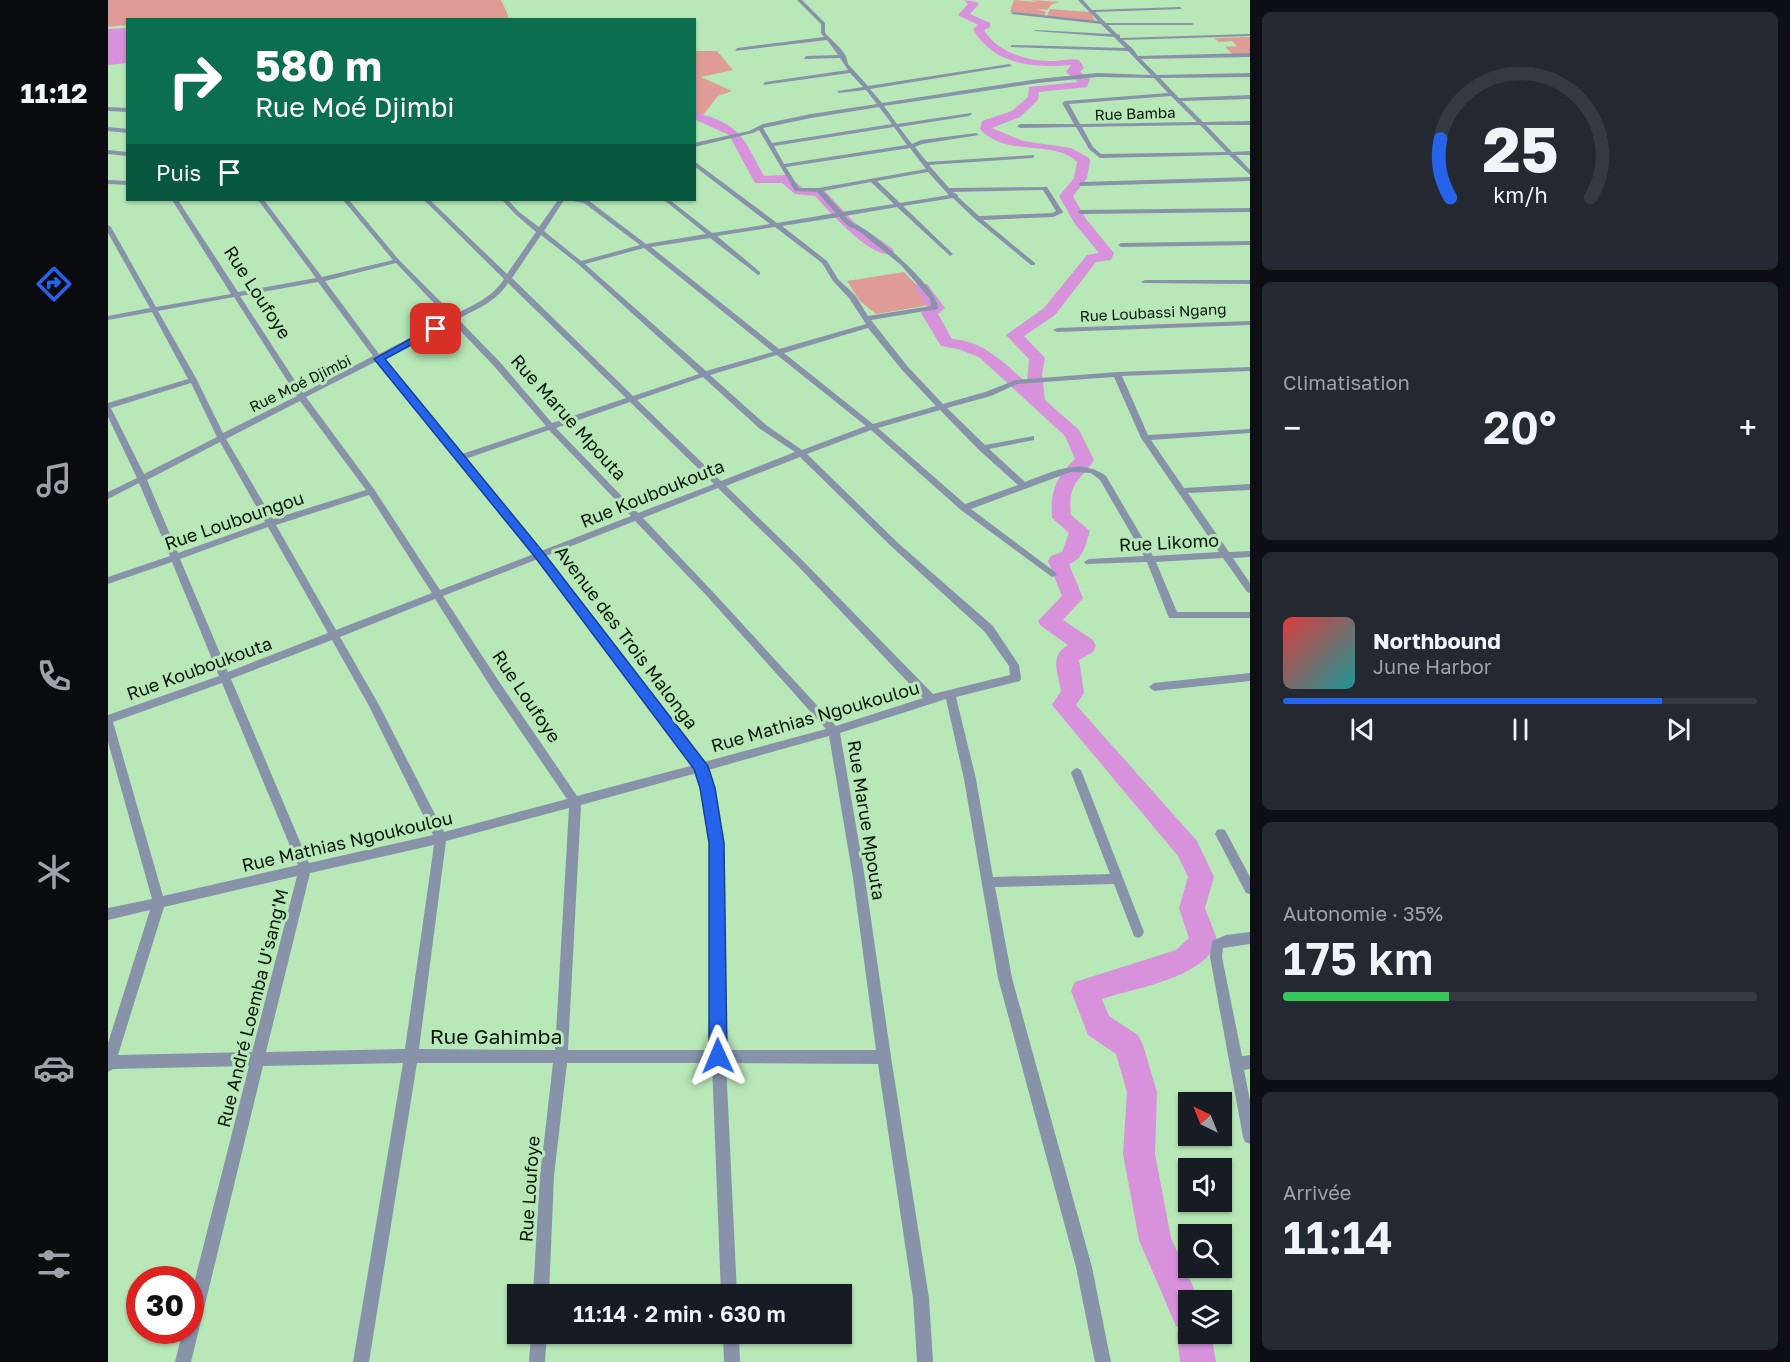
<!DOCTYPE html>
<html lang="fr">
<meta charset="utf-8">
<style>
:root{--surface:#171b24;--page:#242831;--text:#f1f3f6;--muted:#9ea1a6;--line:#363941;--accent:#2563eb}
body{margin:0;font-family:"Golos Text",sans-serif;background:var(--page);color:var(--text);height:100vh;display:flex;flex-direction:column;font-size:22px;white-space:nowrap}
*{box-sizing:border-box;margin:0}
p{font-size:20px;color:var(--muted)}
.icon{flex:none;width:33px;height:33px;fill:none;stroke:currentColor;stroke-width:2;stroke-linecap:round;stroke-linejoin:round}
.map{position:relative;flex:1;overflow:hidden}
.panel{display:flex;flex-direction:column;gap:12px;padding:12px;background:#0d0f14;width:540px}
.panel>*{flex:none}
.top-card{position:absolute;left:18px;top:18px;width:570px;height:183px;border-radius:0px;box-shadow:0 2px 4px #0004;background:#0b6e4f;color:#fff;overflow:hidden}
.needle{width:39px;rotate:317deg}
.tools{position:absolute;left:1070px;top:1092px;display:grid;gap:12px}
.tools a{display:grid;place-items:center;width:54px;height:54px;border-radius:0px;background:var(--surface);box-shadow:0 2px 4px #0004;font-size:30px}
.speed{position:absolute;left:18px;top:1266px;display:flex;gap:12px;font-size:30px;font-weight:700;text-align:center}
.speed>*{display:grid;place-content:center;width:78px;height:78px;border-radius:50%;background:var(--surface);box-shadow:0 2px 4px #0004;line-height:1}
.speed .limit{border:9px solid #d22;background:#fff;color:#111}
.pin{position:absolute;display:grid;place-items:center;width:51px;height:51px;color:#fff;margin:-26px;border-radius:12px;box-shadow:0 3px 9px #0006}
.me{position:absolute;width:66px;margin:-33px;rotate:359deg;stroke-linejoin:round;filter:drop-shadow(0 0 4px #0008)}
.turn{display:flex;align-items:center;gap:21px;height:126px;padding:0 30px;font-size:27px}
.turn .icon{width:78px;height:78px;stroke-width:2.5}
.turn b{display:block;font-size:42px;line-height:51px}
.then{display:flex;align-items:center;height:57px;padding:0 30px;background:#0003;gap:12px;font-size:22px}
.big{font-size:45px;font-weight:600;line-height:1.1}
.panel .widget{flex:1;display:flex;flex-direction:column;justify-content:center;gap:9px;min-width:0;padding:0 21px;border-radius:9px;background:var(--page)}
.panel .dial{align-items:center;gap:0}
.dial svg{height:156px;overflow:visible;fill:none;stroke:var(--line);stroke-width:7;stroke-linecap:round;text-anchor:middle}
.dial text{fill:var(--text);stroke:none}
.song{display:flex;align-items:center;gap:18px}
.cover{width:72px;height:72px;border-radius:9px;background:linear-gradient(135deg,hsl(0 70% 55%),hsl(180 70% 35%))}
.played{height:6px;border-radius:3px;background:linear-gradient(90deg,var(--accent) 80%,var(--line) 80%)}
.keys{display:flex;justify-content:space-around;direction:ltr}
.heat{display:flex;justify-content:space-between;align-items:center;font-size:33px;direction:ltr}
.charge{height:9px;border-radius:4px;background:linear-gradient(90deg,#34c759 35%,var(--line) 0)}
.trip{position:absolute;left:399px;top:1284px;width:345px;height:60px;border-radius:0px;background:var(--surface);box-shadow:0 2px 4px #0004;font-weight:600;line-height:60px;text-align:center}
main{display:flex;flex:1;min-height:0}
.dock{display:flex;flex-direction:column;width:108px;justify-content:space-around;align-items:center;background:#090b0e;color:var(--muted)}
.dock .icon{width:42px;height:42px}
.dock .current{color:var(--accent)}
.dock b{font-size:27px;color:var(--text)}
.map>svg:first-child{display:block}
</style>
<main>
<nav class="dock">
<b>11:12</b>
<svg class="icon current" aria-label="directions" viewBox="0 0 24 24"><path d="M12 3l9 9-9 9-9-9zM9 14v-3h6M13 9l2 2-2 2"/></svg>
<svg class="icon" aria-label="music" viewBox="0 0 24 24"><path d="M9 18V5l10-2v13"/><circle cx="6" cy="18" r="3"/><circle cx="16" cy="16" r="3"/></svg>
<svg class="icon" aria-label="phone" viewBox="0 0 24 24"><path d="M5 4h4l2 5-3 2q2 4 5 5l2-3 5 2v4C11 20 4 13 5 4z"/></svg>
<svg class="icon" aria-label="climate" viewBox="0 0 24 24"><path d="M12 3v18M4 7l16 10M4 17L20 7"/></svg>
<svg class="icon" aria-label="car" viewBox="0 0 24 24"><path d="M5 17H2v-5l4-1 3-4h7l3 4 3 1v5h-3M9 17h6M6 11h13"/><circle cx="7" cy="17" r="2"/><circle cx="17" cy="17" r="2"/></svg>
<svg class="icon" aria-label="filters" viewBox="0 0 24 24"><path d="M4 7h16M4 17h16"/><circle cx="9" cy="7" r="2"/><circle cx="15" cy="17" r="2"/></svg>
</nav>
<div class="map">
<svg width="1142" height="1362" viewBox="0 0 1142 1362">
<rect width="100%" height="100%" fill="#b8e8b8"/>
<path fill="#df9c96" d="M 0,0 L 393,0 L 400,15 L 400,20 L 20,20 L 19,25 L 0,27 Z
M 906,0 L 930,2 L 923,0 L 952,2 L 944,4 L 939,10 L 928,9 L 938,12 L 936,16 L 902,12 Z
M 942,9 L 982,12 L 988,22 L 939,16 Z
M 1142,37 L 1142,54 L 1126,55 L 1117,47 L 1129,46 L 1124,41 L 1111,42 L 1106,38 Z
M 587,51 L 609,51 L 625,70 L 593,77 L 624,91 L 610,96 L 595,115 L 587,114 Z
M 796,272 L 822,299 L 822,305 L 768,314 L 752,301 L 739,281 Z"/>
<path fill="#d792db" d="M 19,28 L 19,63 L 0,65 L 0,29 Z"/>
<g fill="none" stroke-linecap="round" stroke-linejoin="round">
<path fill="#d792db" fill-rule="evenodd" d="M 856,0 L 869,2 L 871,4 L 862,14 L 882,23 L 882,27 L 876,30 C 889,53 922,62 947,61 C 956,60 962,58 971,60 L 976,68 L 972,72 L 982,79 L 979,87 L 931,92 L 930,100 L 912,117 L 884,128 L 915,141 L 963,148 L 981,158 L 982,161 L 979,178 L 965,196 L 978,219 L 1006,253 L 1003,260 L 988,262 L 947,315 L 916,336 L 937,358 L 934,374 L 937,400 L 971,430 L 986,460 C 970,484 960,482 963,515 L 982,531 C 977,545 976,559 961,564 L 975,598 L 955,620 L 985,640 L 988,646 L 985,652 L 971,660 L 976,693 L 968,705 L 1089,841 L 1106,877 L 1097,908 L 1110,942 C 1093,979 1030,987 994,999 L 1001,1016 L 1030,1035 L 1035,1045 L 1049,1092 L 1047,1154 L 1063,1238 L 1091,1300 L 1080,1300 L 1080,1334 L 1103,1334 L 1108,1362 L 1072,1362 L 1069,1334 L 1071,1328 L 1068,1326 L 1031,1240 L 1015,1154 L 1019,1092 L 1008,1054 L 980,1035 L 963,991 L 967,982 L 1068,950 L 1081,938 L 1071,908 L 1080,877 L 1070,856 L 944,705 L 953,691 C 950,672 941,656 960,645 L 933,626 L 930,621 L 954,596 L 940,561 L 943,556 L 954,552 L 961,533 L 944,518 C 942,491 948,478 967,459 L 957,436 L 871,357 L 850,349 L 833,346 L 813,313 L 820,307 L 806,287 L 809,284 L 819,284 L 837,308 L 830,314 L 844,339 C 876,341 896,363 919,383 L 921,359 L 898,335 L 936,308 L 979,255 L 991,253 L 967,224 L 951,196 L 966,178 L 969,162 C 946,139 898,158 872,129 L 874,121 L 904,111 L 920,97 L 921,87 L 970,82 L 958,72 L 963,65 C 926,68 885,65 865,29 L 870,25 L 850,15 L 860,4 Z
M 586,112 C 634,125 634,136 656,176 L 678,175 L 696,189 L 715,189 L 746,222 L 784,248 L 786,251 L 784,254 C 763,259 721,211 707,196 L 687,194 L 674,183 L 647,183 L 621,135 L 586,119 Z"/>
<path fill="#8893aa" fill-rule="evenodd" d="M 689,0 L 694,0 L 717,23 L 717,33 L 732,48 L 738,56 L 740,64 L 760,86 L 901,64 L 904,66 L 762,89 L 774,103 L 930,79 L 989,73 L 1043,75 L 1020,51 L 902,47 L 904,45 L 1017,48 L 1006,37 L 926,31 L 928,30 L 1003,34 L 993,24 L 903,14 L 905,12 L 990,21 L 970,0 L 975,0 L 984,10 L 1072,7 L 1074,9 L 987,12 L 998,23 L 1084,23 L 1086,24 L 1084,25 L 1000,25 L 1009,34 L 1012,35 L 1012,38 L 1142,34 L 1142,36 L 1015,40 L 1025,49 L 1030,56 L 1142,53 L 1142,57 L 1033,59 L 1049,75 L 1142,73 L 1142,77 L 1052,78 L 1071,98 L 1142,95 L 1142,99 L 1074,101 L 1095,122 L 1142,121 L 1142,125 L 1098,125 L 1124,152 L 1142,151 L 1142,155 L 1128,155 L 1142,170 L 1142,175 L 1121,155 L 992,158 L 981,149 L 968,127 L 912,128 L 909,126 L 912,124 L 966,124 L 954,103 L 957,101 L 1060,93 L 1046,78 L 989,77 L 930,83 L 776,106 L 789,124 L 863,113 L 864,114 L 861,116 L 791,127 L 804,144 L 813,140 L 868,133 L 871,135 L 814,144 L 807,147 L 819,162 L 926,155 L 926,157 L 924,158 L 821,165 L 841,188 L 939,187 L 955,212 L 954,213 L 945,217 L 875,220 L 927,263 L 927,265 L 923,265 L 867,219 L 845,198 L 795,206 L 844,253 L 845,254 L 842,256 L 789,207 L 737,216 C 743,223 749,225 756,229 C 774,241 831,289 830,309 L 763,320 L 800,367 L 835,404 L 877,392 L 908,380 L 1009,372 L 1142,367 L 1142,371 L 1014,376 L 1040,435 L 1142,429 L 1142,433 L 1043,440 L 1076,488 L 1142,484 L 1142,490 L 1080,493 L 1121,552 L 1142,551 L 1142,557 L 1125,558 L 1142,583 L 1142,593 L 1139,592 L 1115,558 L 1048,562 L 1069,612 L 1142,612 L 1142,618 L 1061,618 L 1039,562 L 978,564 L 976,562 L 981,559 L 1036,556 L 992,480 L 983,473 L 963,472 L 863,509 L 947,572 L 949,574 L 947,576 L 944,577 L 853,510 L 763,430 L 699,454 L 790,543 L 885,626 L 911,665 L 913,678 L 912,681 L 848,697 L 868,779 L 885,877 L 1002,874 L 963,773 L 965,770 L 969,768 L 973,770 L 1036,932 L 1034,936 L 1030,938 L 1026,936 L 1006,884 L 887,887 L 904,978 L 984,1267 L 1003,1362 L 987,1362 L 968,1267 L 890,978 L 856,779 L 838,699 L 732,733 L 757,878 L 783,1057 L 821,1298 L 825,1362 L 809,1362 L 805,1298 L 770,1064 L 618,1063 L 629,1294 L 613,1294 L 604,1063 L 459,1063 L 446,1176 L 441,1294 L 425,1294 L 432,1176 L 445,1063 L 309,1063 L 261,1362 L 245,1362 L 295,1063 L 155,1066 L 83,1362 L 67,1362 L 75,1330 L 82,1330 L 82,1299 L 141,1066 L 5,1069 L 0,1072 L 0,1043 L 42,910 L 0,920 L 0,908 L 44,899 L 0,742 L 0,715 L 111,676 L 64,562 L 0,584 L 0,577 L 62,556 L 31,483 L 0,499 L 0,492 L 29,478 L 0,417 L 0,403 L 80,379 L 44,312 L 0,320 L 0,316 L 42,308 L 0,233 L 0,225 L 3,227 L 48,307 L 123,294 L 64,200 L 70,200 L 130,292 L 208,278 L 150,200 L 156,200 L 214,277 L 285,260 L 235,200 L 241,200 L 291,260 L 346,315 C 365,305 384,298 396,279 L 316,200 L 322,200 L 399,274 L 428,232 L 407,214 L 394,200 L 400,200 L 411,212 L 431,227 L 450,200 L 456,200 L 436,231 L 473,261 L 532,245 L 476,203 L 465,201 L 464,200 L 480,200 L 538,244 L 598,234 L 556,200 L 562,200 L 604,233 L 662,224 L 586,166 L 586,161 L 669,223 L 728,213 L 709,192 L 687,191 L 651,130 L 645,133 L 586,147 L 586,143 L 641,131 L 655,124 L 703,114 L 769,104 L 758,90 L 730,93 L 730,91 L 755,87 L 742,73 L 655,85 L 657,82 L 740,70 L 732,58 L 696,59 L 698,56 L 730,55 L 719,40 L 627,51 L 629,48 L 716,37 L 713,33 L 713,24 ZM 1063,96 L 1089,122 L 972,124 L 961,104 ZM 771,107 L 784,124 L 664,143 L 655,128 L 703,118 ZM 1092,125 L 1118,152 L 993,154 L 985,147 L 974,127 ZM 786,127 L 799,145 L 676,164 L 666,146 ZM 802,148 L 818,169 L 711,188 L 691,188 L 678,167 ZM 820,172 L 841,195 L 792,203 L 769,181 ZM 763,182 L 786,204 L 734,212 L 715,191 ZM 935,190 L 948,211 L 944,213 L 871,216 L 850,197 L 850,195 L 845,192 ZM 731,217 L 740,226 L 751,231 L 793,265 L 822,299 L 823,306 L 760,316 L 747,295 L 730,279 L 719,261 L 674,226 ZM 667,227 L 714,263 L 725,281 L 741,298 L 758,324 L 671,349 L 543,247 L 602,238 L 650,275 L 652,274 L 652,272 L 609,236 ZM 433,235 L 470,264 L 591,374 L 525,396 L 404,278 ZM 536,248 L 665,352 L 598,371 L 477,264 ZM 288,263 L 340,318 L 271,354 L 217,281 ZM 210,282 L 265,356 L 195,393 L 132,296 ZM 400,283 L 518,398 L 444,423 L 391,361 L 350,319 C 369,309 388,302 400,283 ZM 126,297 L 189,396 L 115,433 L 89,380 L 50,311 ZM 344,322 L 385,365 L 438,426 L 354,454 L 274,358 ZM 760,328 L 794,370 L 828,406 L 765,424 L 676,353 ZM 669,355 L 758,426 L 694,450 L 658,425 L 602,375 ZM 269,361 L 426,554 L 332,590 L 266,489 L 198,397 ZM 595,377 L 652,429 L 687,452 L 613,481 L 529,400 ZM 1006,377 L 1033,438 L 1111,552 L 1045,556 L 998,476 C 971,457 945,472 917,482 L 881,449 L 926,440 L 926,436 L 877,445 L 839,408 L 883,396 L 909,384 ZM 83,383 L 109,437 L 36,474 L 3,408 ZM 192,401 L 258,490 L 165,519 L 118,439 ZM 522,402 L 606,484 L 530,513 L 448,428 ZM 832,410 L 871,450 L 910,485 L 857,504 L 770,428 ZM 441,430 L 523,516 L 433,551 L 357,459 ZM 112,442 L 157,522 L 70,553 L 39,480 ZM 692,457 L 784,547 L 877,632 L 901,666 L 902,675 L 825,694 L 694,560 L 618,486 ZM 610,488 L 688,564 L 815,698 L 728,726 L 604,591 L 535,518 ZM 261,495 L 324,593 L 228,630 L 168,525 ZM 527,521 L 598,595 L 718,729 L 596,762 L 438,556 ZM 160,527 L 220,633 L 120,672 L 72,559 ZM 430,559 L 586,765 L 469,796 L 392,683 L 335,596 ZM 327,599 L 384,689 L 459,799 L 336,832 L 271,705 L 232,637 ZM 224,640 L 261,706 L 325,835 L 201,863 L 123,679 ZM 114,683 L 190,865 L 55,896 L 5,722 ZM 721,736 L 745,878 L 768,1050 L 617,1050 L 614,850 L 606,794 L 600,770 ZM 589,773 L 599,822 L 602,850 L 604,1050 L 460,1050 L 473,805 ZM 461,808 L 447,1050 L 311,1049 L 338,841 ZM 326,845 L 297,1049 L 158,1052 L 202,873 ZM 189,876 L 144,1052 L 10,1055 L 56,907 Z
M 0,107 L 20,108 L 20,112 L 0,111 Z
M 0,127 L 20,129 L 20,133 L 0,131 Z
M 0,150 L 20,152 L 20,156 L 0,154 Z
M 1142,177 L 1142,181 L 973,186 L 970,184 L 973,182 Z
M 0,180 L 20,181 L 20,185 L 0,184 Z
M 1142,208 L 1142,212 L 972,214 L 969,212 L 972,210 Z
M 1142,241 L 1142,245 L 1013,247 L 1010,245 L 1013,243 Z
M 1037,280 L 1142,280 L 1142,284 L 1035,283 L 1033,282 Z
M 1142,321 L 1142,325 L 949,332 L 945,330 L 949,328 Z
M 1142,673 L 1142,681 L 1046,691 L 1041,687 L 1046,683 Z
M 1113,829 L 1117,830 L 1142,877 L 1142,894 L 1138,893 L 1107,834 L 1109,830 Z
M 1142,932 L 1142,944 L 1115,948 L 1114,957 L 1134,1056 L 1142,1055 L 1142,1069 L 1136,1070 L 1142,1100 L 1142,1144 L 1137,1142 L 1135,1137 L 1102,957 L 1104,941 L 1118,935 Z
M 423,1334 L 439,1334 L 437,1362 L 421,1362 Z
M 615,1334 L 631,1334 L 632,1362 L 616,1362 Z"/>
</g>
<path fill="#2563eb" stroke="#184099" stroke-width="1.5" d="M 324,327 L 333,329 L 277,359 L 435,552 L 600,766 L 607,788 L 616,843 L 619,1056 L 616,1063 L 610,1065 L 604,1063 L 601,1056 L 601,843 L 592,788 L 586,769 L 427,557 L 266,359 Z"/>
<g text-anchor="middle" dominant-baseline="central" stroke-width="6" stroke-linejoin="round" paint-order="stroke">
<g font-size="15" fill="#071808" stroke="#b8e8b8">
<text transform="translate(1027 113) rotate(-2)">Rue Bamba</text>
<text transform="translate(1045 312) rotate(-3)">Rue Loubassi Ngang</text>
<text transform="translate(192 383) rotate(-26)">Rue Moé Djimbi</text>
</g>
<g font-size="18" fill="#071808" stroke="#b8e8b8">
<text transform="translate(150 292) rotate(57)">Rue Loufoye</text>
<text transform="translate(461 417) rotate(48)">Rue Marue Mpouta</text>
<text transform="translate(544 493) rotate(-22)">Rue Kouboukouta</text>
<text transform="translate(126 520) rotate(-19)">Rue Louboungou</text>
<text transform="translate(1061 542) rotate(-3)">Rue Likomo</text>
<text transform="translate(519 637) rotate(53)">Avenue des Trois Malonga</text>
<text transform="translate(91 668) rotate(-20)">Rue Kouboukouta</text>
<text transform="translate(419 696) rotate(56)">Rue Loufoye</text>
<text transform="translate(707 716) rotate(-16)">Rue Mathias Ngoukoulou</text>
<text transform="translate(759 820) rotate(81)">Rue Marue Mpouta</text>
<text transform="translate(239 841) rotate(-13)">Rue Mathias Ngoukoulou</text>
<text transform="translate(144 1008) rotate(-76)">Rue André Loemba U'sang'M</text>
<text transform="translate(421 1189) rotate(-86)">Rue Loufoye</text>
</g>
<g font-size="21" fill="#071808" stroke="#b8e8b8">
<text x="388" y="1036">Rue Gahimba</text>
</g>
</g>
</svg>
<div class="tools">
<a><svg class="needle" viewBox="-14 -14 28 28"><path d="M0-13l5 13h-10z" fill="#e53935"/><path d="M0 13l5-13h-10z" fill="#9ea1a6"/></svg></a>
<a><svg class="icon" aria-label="sound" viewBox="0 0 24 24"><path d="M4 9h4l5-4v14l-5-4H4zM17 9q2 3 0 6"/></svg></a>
<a><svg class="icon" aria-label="search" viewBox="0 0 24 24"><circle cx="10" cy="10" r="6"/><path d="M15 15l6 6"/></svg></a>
<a><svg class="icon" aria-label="layers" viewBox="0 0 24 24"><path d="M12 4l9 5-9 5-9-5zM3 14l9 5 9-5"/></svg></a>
</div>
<div class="speed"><div class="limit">30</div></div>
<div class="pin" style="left:328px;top:329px;background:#d93025"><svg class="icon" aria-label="arrive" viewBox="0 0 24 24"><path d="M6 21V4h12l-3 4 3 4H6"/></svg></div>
<svg class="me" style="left:610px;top:1056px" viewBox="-20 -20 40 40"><path d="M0-17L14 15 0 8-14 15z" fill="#2563eb" stroke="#fff" stroke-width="4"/></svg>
<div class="trip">11:14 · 2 min · 630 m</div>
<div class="top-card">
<div class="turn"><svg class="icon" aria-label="right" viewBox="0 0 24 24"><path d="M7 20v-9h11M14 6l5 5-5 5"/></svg><div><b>580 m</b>Rue Moé Djimbi</div></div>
<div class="then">Puis<svg class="icon" aria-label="arrive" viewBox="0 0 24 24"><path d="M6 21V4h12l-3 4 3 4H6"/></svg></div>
</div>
</div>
<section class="panel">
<div class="widget dial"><svg viewBox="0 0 100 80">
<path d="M14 69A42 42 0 1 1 86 69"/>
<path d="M14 69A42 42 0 0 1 9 39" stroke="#2563eb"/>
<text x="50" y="56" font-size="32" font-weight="700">25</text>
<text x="50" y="72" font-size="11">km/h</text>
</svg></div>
<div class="widget"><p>Climatisation</p>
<div class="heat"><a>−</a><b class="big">20°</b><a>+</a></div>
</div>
<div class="widget">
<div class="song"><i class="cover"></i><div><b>Northbound</b><p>June Harbor</p></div></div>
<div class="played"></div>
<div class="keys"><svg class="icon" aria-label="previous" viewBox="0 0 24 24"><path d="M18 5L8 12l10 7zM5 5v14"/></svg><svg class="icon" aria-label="pause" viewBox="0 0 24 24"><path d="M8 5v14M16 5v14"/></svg><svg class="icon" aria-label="next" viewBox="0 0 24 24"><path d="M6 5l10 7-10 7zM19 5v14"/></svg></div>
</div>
<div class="widget"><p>Autonomie · 35%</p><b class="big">175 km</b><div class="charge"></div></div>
<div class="widget"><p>Arrivée</p><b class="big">11:14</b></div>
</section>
</main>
